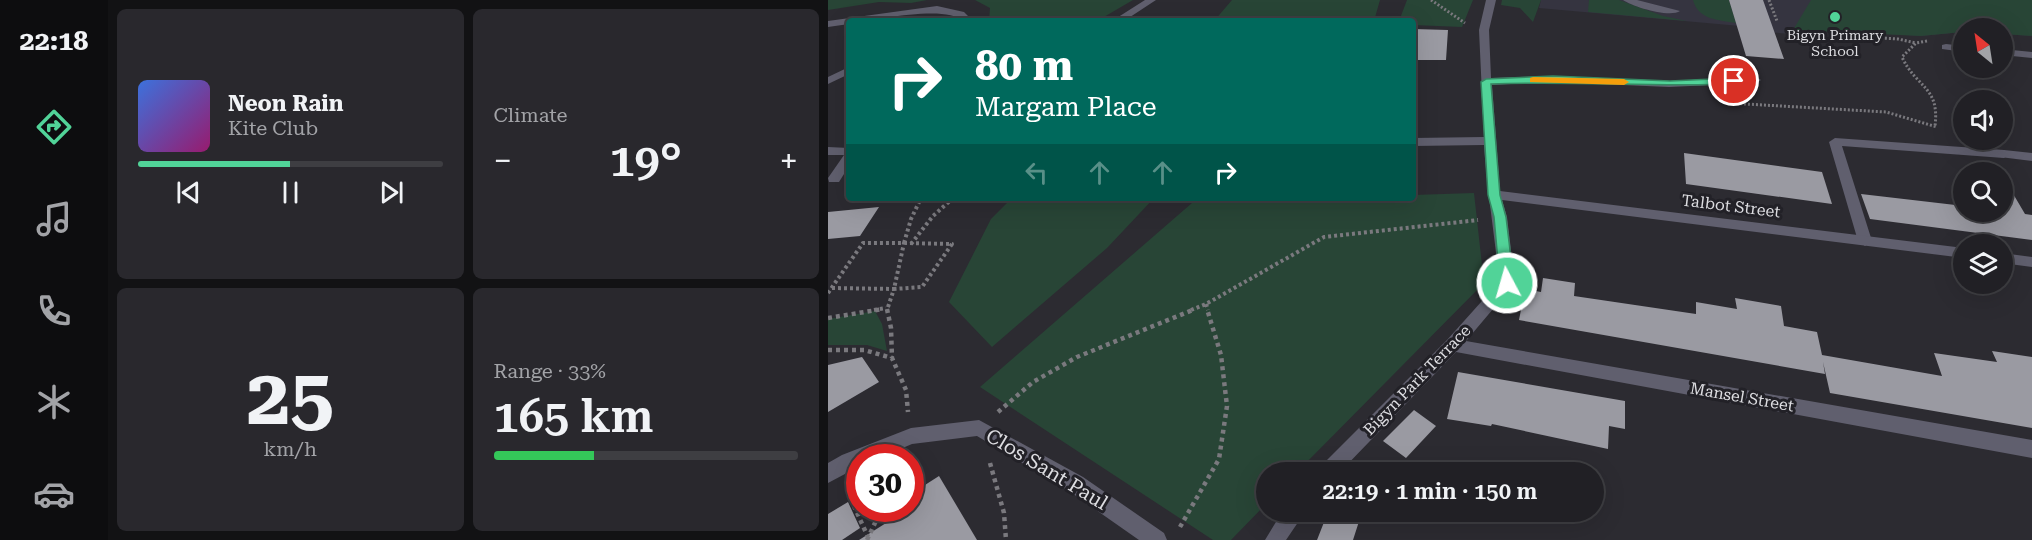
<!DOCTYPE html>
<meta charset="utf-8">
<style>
:root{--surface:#212025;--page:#29282d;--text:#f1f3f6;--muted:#a2a3a7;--line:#3e3e42;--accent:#51d398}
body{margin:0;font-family:"Roboto Serif",serif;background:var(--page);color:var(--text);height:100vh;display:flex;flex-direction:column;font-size:22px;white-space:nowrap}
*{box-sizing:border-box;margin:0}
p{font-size:20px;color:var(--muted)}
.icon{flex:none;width:33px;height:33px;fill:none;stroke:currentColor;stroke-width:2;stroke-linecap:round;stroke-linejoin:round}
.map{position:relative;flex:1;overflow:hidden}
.side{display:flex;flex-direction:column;gap:9px;padding:9px;background:#121214;width:720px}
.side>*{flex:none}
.guide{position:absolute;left:18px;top:18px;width:570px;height:183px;border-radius:6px;box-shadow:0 6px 24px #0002,0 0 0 2px var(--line);background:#00695c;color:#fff;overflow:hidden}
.needle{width:39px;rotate:330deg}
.tools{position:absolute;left:1125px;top:18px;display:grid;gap:12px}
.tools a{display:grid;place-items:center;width:60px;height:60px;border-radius:50%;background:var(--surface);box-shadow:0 6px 24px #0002,0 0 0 2px var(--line);font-size:30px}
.speed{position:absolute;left:18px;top:444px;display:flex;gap:12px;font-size:30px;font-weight:700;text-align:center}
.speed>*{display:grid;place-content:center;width:78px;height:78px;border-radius:50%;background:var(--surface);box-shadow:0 6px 24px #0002,0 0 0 2px var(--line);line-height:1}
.speed .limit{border:9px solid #d22;background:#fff;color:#111}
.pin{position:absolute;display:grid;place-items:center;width:51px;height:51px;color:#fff;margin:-26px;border:3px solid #fff;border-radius:50%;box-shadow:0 2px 6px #0007}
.me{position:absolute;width:66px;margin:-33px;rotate:354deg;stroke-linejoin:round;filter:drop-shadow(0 0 4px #0008)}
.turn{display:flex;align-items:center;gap:21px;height:126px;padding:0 30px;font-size:27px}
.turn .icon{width:78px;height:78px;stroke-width:2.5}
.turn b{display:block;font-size:42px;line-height:51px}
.lanes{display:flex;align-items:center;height:57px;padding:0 30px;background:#0003;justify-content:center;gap:30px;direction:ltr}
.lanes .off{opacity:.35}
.big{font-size:45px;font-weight:600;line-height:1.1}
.side .card{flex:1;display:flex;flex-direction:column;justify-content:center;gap:9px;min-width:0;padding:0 21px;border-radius:9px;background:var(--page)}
.side .dial{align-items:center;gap:0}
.dial b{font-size:78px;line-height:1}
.song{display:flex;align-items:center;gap:18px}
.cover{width:72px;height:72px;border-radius:9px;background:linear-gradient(135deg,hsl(220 70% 55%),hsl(320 70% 35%))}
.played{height:6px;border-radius:3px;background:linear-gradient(90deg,var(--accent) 50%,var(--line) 50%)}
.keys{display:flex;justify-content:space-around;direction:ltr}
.heat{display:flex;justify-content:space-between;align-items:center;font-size:33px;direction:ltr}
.charge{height:9px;border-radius:4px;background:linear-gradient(90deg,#34c759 33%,var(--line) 0)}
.side .tiles{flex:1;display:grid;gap:9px;grid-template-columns:repeat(2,1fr)}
.trip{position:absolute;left:428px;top:462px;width:348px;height:60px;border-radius:30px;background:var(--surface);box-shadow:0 6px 24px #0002,0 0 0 2px var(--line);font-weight:600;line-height:60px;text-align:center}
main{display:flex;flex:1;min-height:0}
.tab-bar{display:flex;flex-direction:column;width:108px;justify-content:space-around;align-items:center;background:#0d0d0f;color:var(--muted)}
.tab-bar .icon{width:42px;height:42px}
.tab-bar .selected{color:var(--accent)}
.tab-bar b{font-size:27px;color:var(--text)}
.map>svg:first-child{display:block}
</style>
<main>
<nav class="tab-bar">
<b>22:18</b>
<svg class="icon selected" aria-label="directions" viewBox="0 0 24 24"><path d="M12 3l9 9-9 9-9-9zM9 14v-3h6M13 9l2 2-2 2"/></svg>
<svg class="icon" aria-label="music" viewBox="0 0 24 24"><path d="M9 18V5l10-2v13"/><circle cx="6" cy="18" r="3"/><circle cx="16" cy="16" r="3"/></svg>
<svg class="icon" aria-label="phone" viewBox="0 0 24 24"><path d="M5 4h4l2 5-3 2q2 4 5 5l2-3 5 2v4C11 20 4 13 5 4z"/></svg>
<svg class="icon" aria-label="climate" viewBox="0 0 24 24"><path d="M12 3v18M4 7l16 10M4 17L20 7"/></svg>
<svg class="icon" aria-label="car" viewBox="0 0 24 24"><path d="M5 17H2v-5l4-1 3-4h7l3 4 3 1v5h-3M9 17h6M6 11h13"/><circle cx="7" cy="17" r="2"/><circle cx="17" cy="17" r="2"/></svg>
</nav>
<section class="side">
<div class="tiles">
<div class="card">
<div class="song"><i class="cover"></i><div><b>Neon Rain</b><p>Kite Club</p></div></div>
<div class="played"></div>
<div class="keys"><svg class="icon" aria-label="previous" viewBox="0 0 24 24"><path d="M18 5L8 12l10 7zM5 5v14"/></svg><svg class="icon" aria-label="pause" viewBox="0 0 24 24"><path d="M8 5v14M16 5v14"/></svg><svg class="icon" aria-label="next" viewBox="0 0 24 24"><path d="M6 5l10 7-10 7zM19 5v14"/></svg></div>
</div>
<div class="card"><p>Climate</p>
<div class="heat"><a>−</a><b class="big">19°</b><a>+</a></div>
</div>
<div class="card dial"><b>25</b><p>km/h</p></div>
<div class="card"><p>Range · 33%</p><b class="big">165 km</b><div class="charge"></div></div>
</div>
</section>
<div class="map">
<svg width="1204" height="540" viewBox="0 0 1204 540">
<rect width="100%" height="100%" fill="#2c2b31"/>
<path fill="#353440" d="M 713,0 L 1204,0 L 1204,36 L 1175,34 L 1174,28 L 1136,28 L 1135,32 L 1093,36 L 995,30 L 995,33 L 965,30 L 964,34 L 914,30 L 912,26 L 711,8 Z"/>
<path fill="#284536" d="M 0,0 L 99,0 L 83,3 L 51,2 L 0,10 Z
M 147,0 L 305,0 L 269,21 L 161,21 L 162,8 Z
M 404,0 L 552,0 L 546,21 L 386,21 Z
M 579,0 L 645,0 L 634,27 L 585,25 L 585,21 L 571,21 Z
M 674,0 L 713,0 L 705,22 L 692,8 L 673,5 Z
M 761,0 L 791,0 L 835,16 L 859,21 L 760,12 Z
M 865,0 L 901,0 L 908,23 C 891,20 870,20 865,0 Z
M 983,0 L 1204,0 L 1204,36 L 1175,34 L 1174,28 L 1136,28 L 1135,32 L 1093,36 L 965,30 Z
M 646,193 L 656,283 L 469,472 L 438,472 L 438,504 L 403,540 L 385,540 L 152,387 L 364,203 L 585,198 L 585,195 Z
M 184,198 L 326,198 L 279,248 L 164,347 L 121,302 L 163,219 Z
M 47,311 L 54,324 L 59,351 L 39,345 L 0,345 L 0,319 Z"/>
<path fill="#9a9aa2" d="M 901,0 L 935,0 L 956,59 L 918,56 Z
M 585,29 L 620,30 L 618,60 L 585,60 Z
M 856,153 L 994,172 L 1004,204 L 858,184 Z
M 1174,175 L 1197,214 L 1204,215 L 1204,240 L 1042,219 L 1033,194 L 1136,206 L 1136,212 L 1174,212 Z
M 51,207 L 32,236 L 0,239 L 0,212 Z
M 715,278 L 747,283 L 746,296 L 868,314 L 868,302 L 909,309 L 907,298 L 953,306 L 956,326 L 989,332 L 994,355 L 1114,376 L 1106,353 L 1169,362 L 1164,351 L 1204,357 L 1204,428 L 1002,393 L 995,362 L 997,374 L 691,320 L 697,289 L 713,292 Z
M 34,357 L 51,382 L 0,412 L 0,365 Z
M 630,372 L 797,401 L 797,429 L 781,426 L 780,449 L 664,424 L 663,426 L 619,419 Z
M 586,410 L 608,426 L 578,458 L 555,441 Z
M 111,476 L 149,540 L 31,540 L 82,508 L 91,501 L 86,492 Z
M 20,502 L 32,528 L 14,540 L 0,540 L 0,514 Z
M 500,512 L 534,512 L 525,540 L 489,540 Z"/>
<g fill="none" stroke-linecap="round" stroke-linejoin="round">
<path stroke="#7a797e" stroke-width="3" stroke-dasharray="2 2" stroke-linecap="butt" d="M 603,0 L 637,23
M 941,0 L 949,21
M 1001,35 L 1070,39 L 1088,43
M 1099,41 L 1088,43 L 1074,57 C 1088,88 1112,86 1107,126
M 900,103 L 1058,112 L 1109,127"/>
<path stroke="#7a797e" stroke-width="4" stroke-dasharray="3 3" stroke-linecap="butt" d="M 76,243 L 124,244 L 94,287 L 66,289 Z
M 76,243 L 83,219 L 93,198
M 83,244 L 105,216 L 125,198
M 4,288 L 66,289 L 59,310
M 0,293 L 35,243 L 76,243
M 378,304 L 380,310
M 46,310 L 58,308
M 363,310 L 378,304 L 496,237 L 650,220"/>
<path stroke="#7a797e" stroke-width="4.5" stroke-dasharray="4 4" stroke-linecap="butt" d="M 59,309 L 63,328 L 64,358
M 0,318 L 55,309
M 0,350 L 36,350 L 64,358 L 78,390 L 80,412
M 170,412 L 205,382 L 249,357 L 367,309
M 162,463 L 176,513 L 178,540
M 23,491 L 21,495 L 40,537
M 352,527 L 391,459 L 399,406 L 393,355 L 379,309
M 39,540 L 54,508"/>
<path fill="#605f6e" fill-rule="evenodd" d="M 795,0 L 809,0 L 852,11 C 842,18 805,7 795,0 Z
M 109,6 L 136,12 L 145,21 L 135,21 C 118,4 47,21 21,21 L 21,24 L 0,27 L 0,21 Z
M 1118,44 L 1136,46 L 1136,52 L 1114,49 L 1114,45 Z
M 1174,49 L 1204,52 L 1204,58 L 1174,55 Z
M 21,67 L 21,74 L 0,84 L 0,77 Z
M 1007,138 L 1176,150 L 1182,154 L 1176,158 L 1014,146 L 1044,241 L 1037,246 L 1030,241 L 1001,142 Z"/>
<path fill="#605f6e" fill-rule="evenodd" d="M 317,0 L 328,0 L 296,21 L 284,21 Z
M 658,0 L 668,0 L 661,30 L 663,78 L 725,76 L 841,81 L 928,77 L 933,80 L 928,83 L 841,87 L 725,82 L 664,85 L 672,191 L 1136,248 L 1136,258 L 674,200 L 679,217 L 687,283 L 638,341 L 1204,440 L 1204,458 L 628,352 L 512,472 L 491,472 L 493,466 L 619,340 L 671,282 C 667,236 659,191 656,145 L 585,146 L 585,138 L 656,137 L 651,30 Z
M 0,147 L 21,148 L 21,166 L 11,182 L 1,182 L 0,178 L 16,155 L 0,155 Z
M 1176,150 L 1204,153 L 1204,161 L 1172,157 L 1170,154 L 1172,151 Z
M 1174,253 L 1204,257 L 1204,267 L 1174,263 Z
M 151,420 L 255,477 L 336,533 L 339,540 L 311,540 L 241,491 L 149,436 L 84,444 L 51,458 L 32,458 L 32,466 L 0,483 L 0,463 L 14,455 L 83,428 Z
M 454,512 L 477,512 L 458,540 L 437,540 Z"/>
</g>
<path fill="#51d398" stroke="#358963" stroke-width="1.5" d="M 725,76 L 842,81 L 906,78 L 911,81 L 906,84 C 825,87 744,81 663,84 L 672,195 L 678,217 L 686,283 L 679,288 L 672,283 L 666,217 L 660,195 L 653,82 L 658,79 Z"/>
<path fill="#f59e0b" d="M 705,77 L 796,79 L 801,82 L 796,85 L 702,82 L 702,78 Z"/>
<circle fill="#51d398" stroke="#222127" stroke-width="2" cx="1007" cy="17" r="6"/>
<g text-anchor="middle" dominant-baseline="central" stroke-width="6" stroke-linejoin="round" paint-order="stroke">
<g font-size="14" fill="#dddde1" stroke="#222127">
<text x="1007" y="35">Bigyn Primary<tspan x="1007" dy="16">School</tspan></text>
</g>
<g font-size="16" fill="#dddde1" stroke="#222127">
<text transform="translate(903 206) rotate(7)">Talbot Street</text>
<text transform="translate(589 380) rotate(-46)">Bigyn Park Terrace</text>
<text transform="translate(914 397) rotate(10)">Mansel Street</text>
</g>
<g font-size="20" fill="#dddde1" stroke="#222127">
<text transform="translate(219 469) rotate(31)">Clos Sant Paul</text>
</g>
</g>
</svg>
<div class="tools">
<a><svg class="needle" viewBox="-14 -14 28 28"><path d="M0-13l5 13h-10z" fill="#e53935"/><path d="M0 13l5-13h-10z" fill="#a2a3a7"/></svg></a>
<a><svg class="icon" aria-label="sound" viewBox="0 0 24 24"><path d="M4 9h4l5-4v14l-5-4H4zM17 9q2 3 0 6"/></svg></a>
<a><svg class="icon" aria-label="search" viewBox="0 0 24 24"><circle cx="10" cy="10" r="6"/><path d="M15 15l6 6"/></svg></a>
<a><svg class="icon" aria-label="layers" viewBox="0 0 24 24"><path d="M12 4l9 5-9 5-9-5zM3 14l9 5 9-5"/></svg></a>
</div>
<div class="speed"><div class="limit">30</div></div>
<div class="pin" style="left:906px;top:81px;background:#d93025"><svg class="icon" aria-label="arrive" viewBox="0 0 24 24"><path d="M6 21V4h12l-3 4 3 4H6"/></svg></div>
<svg class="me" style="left:679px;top:283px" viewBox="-20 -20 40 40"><circle r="17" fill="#51d398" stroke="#fff" stroke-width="3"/><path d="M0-11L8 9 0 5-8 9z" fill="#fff"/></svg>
<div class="trip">22:19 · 1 min · 150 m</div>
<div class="guide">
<div class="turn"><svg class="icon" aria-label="right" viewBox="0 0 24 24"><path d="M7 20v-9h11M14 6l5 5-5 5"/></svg><div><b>80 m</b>Margam Place</div></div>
<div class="lanes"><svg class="icon off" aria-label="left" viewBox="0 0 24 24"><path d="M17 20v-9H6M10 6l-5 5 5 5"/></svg><svg class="icon off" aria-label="ahead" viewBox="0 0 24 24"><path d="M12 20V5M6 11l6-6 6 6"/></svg><svg class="icon off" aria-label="ahead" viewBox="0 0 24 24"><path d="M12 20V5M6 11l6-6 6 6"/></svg><svg class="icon" aria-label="right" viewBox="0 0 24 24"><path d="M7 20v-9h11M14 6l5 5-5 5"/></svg></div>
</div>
</div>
</main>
